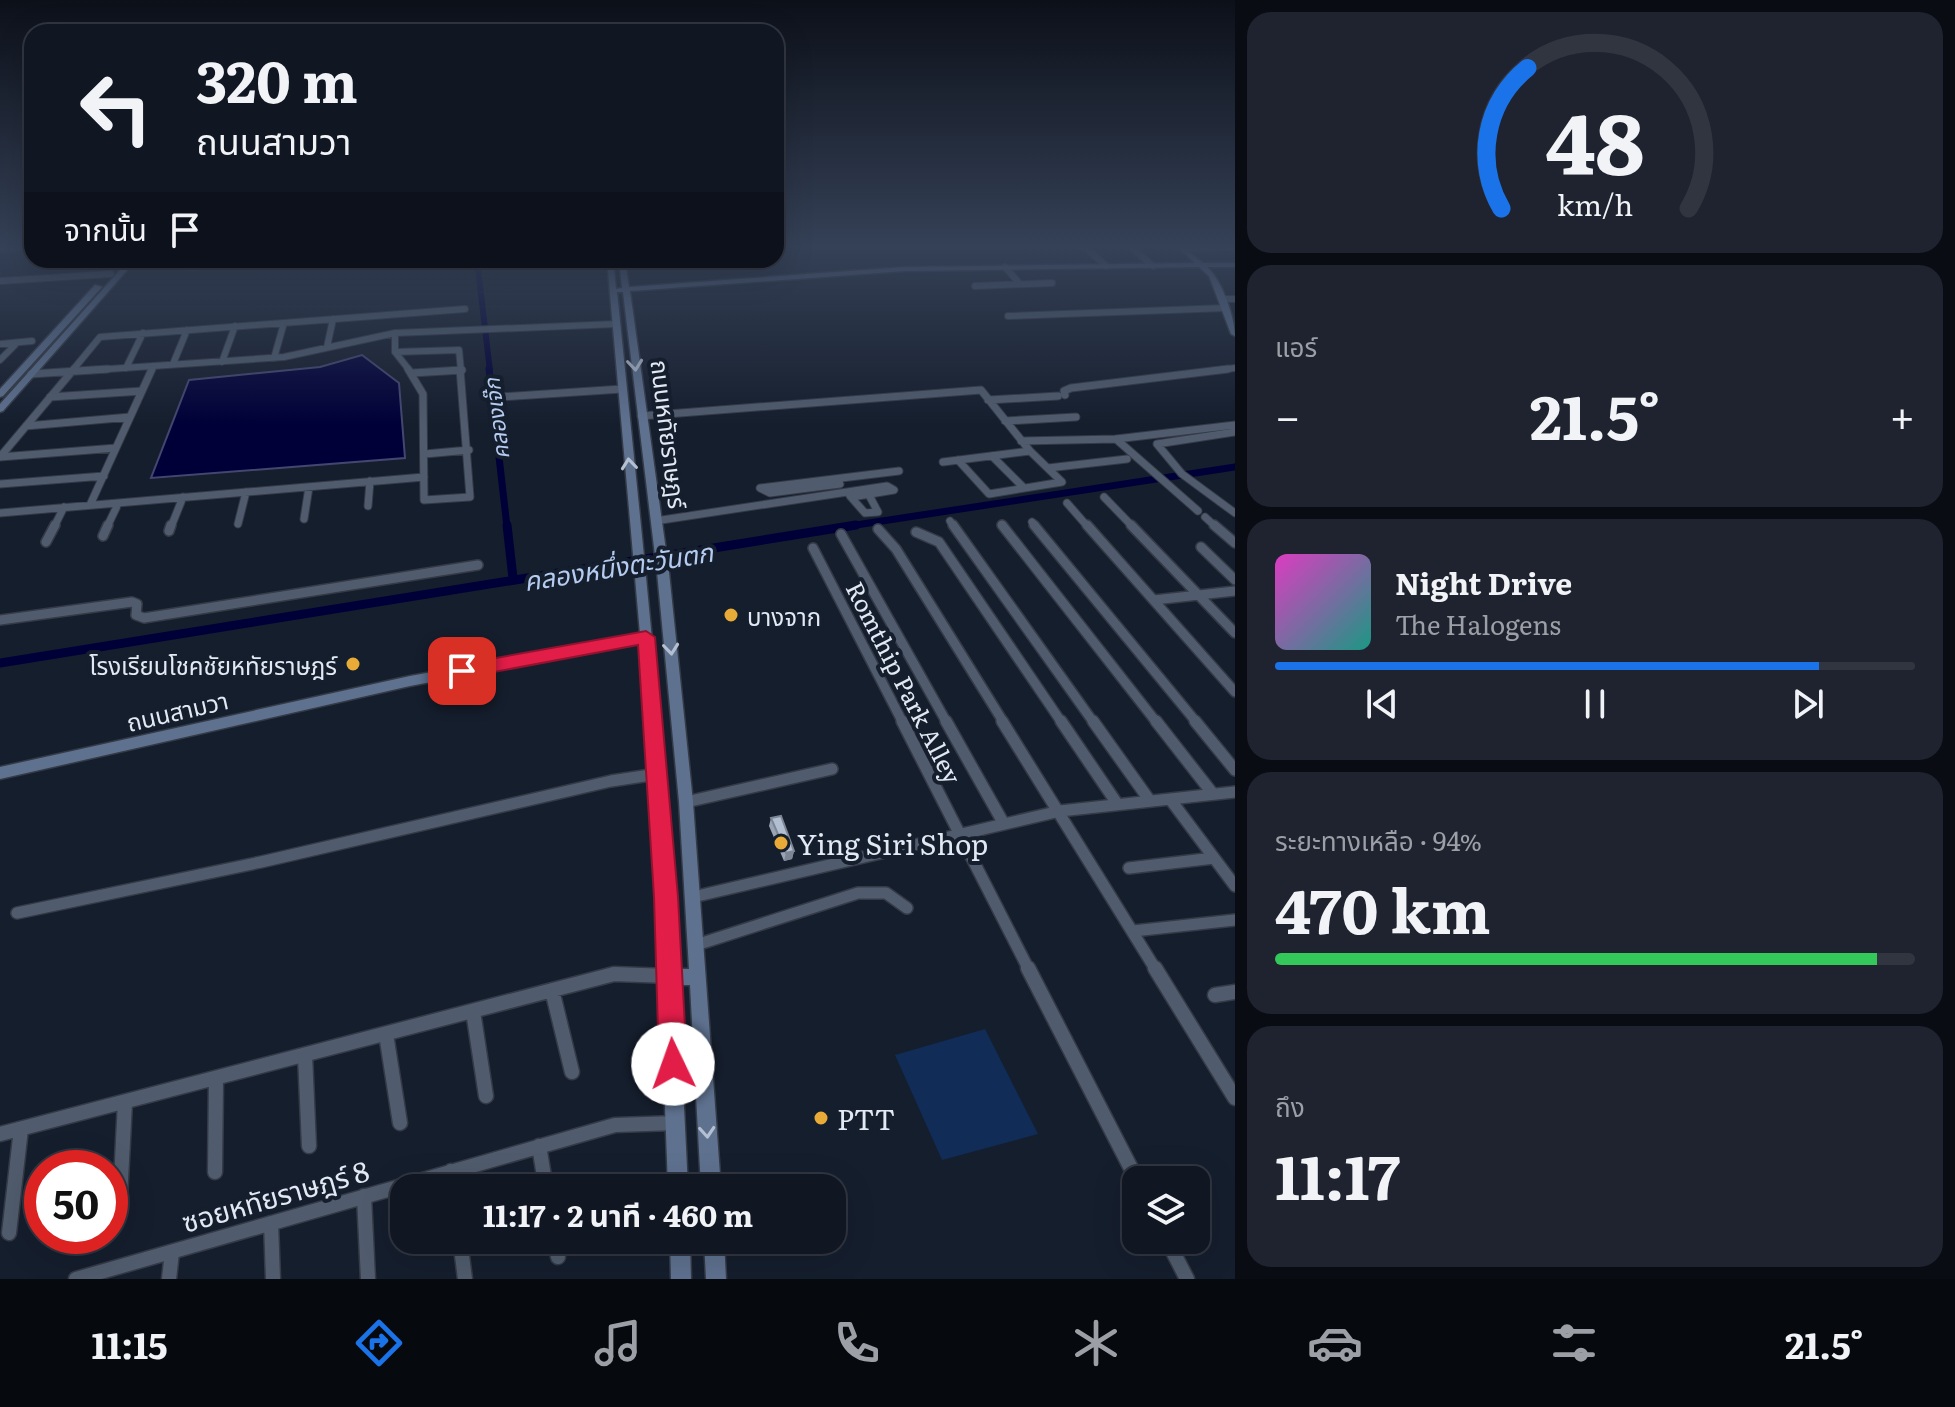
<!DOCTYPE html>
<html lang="th">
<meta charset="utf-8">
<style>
:root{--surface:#101622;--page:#1e232f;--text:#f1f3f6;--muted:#9c9fa5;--line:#303540;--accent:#1a73e8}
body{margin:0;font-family:Literata,"Noto Sans Thai",serif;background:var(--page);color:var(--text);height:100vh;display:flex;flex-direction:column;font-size:30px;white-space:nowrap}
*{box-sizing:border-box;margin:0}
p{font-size:26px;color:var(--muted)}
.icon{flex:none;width:44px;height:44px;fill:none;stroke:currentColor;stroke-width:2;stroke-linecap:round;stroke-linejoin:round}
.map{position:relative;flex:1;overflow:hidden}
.panel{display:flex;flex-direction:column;gap:12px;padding:12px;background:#090c13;width:720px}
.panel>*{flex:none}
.top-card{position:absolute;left:24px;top:24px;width:760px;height:244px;border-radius:24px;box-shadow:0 8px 32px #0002,0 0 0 2px var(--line);background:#101622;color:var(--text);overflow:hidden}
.controls{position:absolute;left:1122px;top:1166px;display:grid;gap:16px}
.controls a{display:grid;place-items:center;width:88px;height:88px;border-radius:16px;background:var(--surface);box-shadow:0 8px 32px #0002,0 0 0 2px var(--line);font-size:40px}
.speed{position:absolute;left:24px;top:1150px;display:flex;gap:16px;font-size:40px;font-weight:700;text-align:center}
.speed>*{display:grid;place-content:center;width:104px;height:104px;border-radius:50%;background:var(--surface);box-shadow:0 8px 32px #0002,0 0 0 2px var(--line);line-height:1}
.speed .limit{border:12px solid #d22;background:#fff;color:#111}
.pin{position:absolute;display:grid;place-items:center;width:68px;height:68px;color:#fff;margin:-34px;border-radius:16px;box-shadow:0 4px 12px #0006}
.me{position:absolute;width:88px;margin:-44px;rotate:357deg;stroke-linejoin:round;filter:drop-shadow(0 0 6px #0008)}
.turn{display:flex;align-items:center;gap:28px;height:168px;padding:0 40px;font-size:36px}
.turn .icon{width:104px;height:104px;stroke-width:2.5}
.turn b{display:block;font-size:56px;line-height:68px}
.then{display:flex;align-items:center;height:76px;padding:0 40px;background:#0003;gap:16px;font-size:30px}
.big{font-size:60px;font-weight:700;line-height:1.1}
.panel .tile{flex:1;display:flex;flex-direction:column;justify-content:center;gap:12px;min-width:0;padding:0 28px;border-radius:24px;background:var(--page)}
.panel .dial{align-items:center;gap:0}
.dial svg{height:208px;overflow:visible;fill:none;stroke:var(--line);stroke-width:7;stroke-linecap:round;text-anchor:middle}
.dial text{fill:var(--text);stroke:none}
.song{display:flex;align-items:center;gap:24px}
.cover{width:96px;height:96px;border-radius:12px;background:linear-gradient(135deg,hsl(310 70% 55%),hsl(170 70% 35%))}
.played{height:8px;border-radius:4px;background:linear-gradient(90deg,var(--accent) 85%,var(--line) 85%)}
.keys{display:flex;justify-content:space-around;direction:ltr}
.heat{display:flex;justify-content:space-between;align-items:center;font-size:44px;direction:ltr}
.charge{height:12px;border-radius:6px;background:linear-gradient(90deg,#34c759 94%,var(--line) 0)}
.trip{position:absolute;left:390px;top:1174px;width:456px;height:80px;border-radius:24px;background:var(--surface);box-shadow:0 8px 32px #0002,0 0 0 2px var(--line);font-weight:700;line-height:80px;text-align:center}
.dock{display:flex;height:128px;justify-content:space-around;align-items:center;background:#06090e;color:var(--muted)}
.dock .icon{width:56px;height:56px}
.dock .on{color:var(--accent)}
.dock b{font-size:36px;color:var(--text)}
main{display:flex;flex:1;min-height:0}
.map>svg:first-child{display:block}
</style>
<main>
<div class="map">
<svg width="1235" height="1279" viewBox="0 0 1235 1279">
<rect width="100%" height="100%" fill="#151e2d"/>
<path fill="#102c57" d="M 985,1029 L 1038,1134 L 942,1160 L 895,1055 Z"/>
<path fill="#000038" stroke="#444670" stroke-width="2" d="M 362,355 L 399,383 L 405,458 L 151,478 L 189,380 L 320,367 Z"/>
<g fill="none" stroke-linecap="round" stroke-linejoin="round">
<path stroke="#000038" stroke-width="6" d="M 477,260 L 490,371"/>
<path stroke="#000038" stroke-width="7" d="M 489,369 L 507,527
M 843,527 L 1235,467"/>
<path stroke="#000038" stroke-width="9" d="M 507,525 L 513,578
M 0,663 L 856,525"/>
<g stroke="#343a46" stroke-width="8">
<path id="street-far4" d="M 1077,246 L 1086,248 L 1106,266
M 1141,246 L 1132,248 L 1153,266
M 0,249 L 32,247
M 1183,249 L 1235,247
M 133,260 L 193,267 L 279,260
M 1005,267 L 1020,284
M 0,281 L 111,274
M 975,286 L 1052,283
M 1222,299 L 1235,299
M 1008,316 L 1225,308
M 395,333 L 395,352
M 0,344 L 32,341
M 327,347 L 333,319
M 395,352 L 410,371
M 395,352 L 459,350 L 461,371
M 274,358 L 284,323
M 0,360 L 17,343
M 222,362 L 235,326
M 173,364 L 187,330
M 126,368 L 143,333
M 72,371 L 100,337 L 465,309
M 79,371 L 284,357 L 395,333 L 616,324
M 151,371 L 153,366
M 449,371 L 462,370
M 1212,371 L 1235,368"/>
</g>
<g stroke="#343a46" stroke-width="9">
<path id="street-far3" d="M 408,369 L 423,394 L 424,500 L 470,497 L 460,369
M 412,373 L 462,370
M 31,374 L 108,369
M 1065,395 L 1064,391 L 1071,388 L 1228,369
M 50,397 L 142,391
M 500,397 L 622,389
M 988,400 L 1058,396
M 641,416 L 981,390 L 1030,451 L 943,462
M 1005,421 L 1076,417
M 26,426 L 130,417
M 1235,432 L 1157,444 L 1182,474 L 1235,513
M 1116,439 L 1198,511
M 1021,441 L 1116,439 L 1235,425
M 425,454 L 469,450
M 992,456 L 1024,488
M 0,457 L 74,369
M 0,457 L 116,448
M 958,460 L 989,494 L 1062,482 L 1030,451
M 1048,468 L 1127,459
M 0,484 L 104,476
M 840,484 L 770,493 L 760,488 L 899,471
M 850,496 L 865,513 L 878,512 L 869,495
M 1104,497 L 1133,527
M 1067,503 L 1088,527
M 90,505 L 152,369
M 368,506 L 370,481
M 0,513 L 424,477
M 1205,517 L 1216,527
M 304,519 L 309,487
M 655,521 L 887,486 L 894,490 L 852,497
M 950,521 L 954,527
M 1032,522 L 1036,527
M 238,524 L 246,492
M 54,527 L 64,507
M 107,527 L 118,504
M 171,527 L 183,497"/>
</g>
<g stroke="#343a46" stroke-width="12">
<path id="street-far2" d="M 953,525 L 1094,723
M 1002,525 L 1157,723
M 1034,525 L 1197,723
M 1087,525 L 1235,692
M 1131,525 L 1235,633
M 1214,525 L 1235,543
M 878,529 L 896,549 L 1004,723
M 169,531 L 171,525
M 916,532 L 939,542 L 1062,723
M 841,534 L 947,723
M 103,536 L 108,525
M 46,542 L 55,525
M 1201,547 L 1235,580
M 813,548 L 903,723
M 1154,600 L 1235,591
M 0,620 L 132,602 L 137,604 L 136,615 L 144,618 L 478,565"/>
</g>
<g stroke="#343a46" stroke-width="14">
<path id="street-far1" d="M 902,721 L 1029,970
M 946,721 L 1004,824
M 1002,721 L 1156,970
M 1061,721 L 1116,802
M 1093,721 L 1150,801
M 1156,721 L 1213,794
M 1195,721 L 1235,770
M 1170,799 L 1235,886
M 686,802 L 832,769
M 1129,868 L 1214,858
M 693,897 L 1060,811 L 1235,792
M 17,913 L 261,862 L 611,781 L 657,774
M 1133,931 L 1235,920
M 696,945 L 858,893 L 886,893 L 907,908"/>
</g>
<g stroke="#343a46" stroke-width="17">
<path id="street" d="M 1028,968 L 1137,1180
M 1155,968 L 1235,1098
M 552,990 L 572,1072
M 1215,995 L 1235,992
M 473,1011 L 486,1096
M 386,1034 L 400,1123
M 305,1055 L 309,1146
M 0,1134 L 614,974 L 669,976
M 539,1146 L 546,1188
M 451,1171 L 453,1188
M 215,1172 L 216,1079
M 364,1196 L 368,1279
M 120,1199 L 125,1102
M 271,1223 L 273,1279
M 9,1233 L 21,1129
M 460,1240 L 465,1279
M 555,1240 L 558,1257
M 1167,1240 L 1187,1279
M 76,1279 L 615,1125 L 676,1123
M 169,1279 L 172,1252"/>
</g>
<g stroke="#343a46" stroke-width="3">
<path id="secondary" d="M 1176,246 L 1182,246 L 1203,263 L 1235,263 L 1235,267 L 1207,267 C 1222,280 1235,318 1235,336 L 1231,334 L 1209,276 L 1199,267 L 905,271 L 630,291 L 669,572 L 693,802 L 721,1188 L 701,1188 L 690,985 L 678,985 L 688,1188 L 668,1188 L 656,865 L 641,642 L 410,686 L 0,779 L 0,767 L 410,676 L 640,634 L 607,260 L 613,260 L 616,289 L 622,288 L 619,260 L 625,260 L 629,287 L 905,267 L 1195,263 ZM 617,292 L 623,292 L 657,572 L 679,802 L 689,969 L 677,969 C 665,742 640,517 617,292 Z
M 129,260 L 136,260 L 3,411 L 0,412 L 0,404 Z
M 95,285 L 102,287 L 3,396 L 0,397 L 0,389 Z
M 670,1240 L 690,1240 L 691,1279 L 671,1279 Z
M 704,1240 L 724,1240 L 726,1279 L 706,1279 Z"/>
</g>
<use href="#street-far4" stroke="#505c6d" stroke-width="6"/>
<use href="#street-far3" stroke="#505c6d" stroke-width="7"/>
<use href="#street-far2" stroke="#505c6d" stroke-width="9"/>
<use href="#street-far1" stroke="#505c6d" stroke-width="11"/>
<use href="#street" stroke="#505c6d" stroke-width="14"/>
<use href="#secondary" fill="#5e718f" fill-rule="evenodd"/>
</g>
<path fill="#99a4b5" d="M 771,818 L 794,851 L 792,859 L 784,861 L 769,826 Z"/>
<path fill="#7d8694" d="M 794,851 L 792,859 L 784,861 L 786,853 Z"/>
<path fill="#b2bfd3" stroke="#7d8694" stroke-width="2" d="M 781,816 L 794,851 L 786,853 L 771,818 Z"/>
<defs><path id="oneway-chevron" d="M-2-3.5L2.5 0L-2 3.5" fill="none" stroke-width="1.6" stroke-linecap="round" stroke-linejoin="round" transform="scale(2)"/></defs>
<g stroke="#b4bfd1">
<use href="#oneway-chevron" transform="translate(635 365) rotate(84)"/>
<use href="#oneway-chevron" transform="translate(629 464) rotate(-96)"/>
<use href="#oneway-chevron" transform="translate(671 649) rotate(84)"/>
<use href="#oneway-chevron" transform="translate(707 1132) rotate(86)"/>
</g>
<linearGradient id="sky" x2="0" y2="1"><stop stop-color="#0c1019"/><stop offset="0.58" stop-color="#354157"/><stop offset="1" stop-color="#354157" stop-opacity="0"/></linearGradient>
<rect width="1235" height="425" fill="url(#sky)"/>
<path fill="#e11d48" stroke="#92132f" stroke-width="2" d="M 646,631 L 655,637 L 678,897 L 687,1064 L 683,1074 L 673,1078 L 663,1074 L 659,1064 L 654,897 L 638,645 L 462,678 L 453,671 L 462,664 Z"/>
<g fill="#e8ab37" stroke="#151e2d" stroke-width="3">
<circle cx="731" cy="615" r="8"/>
<circle cx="353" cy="664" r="8"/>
<circle cx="781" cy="843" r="8"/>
<circle cx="821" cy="1118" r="8"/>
</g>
<g text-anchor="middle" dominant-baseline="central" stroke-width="8" stroke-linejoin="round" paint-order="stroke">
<g font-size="22" font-style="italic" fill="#b5ccf0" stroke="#151e2d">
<text transform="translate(495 419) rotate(-97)">คลองเจ๊ก</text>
</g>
<g font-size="24" fill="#e2e9f4" stroke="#151e2d">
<text transform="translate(670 434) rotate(83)">ถนนหทัยราษฎร์</text>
<text transform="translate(905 682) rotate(63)">Romthip Park Alley</text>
<text transform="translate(177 710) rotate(-13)">ถนนสามวา</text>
</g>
<g font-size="24" fill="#e2e9f4" stroke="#151e2d" text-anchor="start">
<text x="747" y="615">บางจาก</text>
<text x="337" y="664" text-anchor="end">โรงเรียนโชคชัยหทัยราษฎร์</text>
</g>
<g font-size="26" font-style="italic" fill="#b5ccf0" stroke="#151e2d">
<text transform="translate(618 565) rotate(-9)">คลองหนึ่งตะวันตก</text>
</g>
<g font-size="28" fill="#e2e9f4" stroke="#151e2d" text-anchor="start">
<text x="797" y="843">Ying Siri Shop</text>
<text x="837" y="1118">PTT</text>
</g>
<g font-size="28" fill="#e2e9f4" stroke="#151e2d">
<text transform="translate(275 1195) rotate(-16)">ซอยหทัยราษฎร์ 8</text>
</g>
</g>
</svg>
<div class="controls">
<a><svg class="icon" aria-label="layers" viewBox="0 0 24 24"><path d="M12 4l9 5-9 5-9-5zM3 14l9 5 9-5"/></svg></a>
</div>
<div class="speed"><div class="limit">50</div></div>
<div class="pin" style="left:462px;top:671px;background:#d93025"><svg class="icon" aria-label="arrive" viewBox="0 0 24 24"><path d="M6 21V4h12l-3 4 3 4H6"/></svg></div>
<svg class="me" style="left:673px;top:1064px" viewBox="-20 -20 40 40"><circle r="19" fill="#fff"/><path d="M0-13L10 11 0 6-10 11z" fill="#e11d48"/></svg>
<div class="trip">11:17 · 2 นาที · 460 m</div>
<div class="top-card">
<div class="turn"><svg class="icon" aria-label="left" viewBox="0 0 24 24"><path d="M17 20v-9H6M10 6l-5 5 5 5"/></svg><div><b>320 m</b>ถนนสามวา</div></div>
<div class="then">จากนั้น<svg class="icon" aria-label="arrive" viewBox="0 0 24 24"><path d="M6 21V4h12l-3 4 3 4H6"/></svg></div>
</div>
</div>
<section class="panel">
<div class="tile dial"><svg viewBox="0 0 100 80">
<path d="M14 69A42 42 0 1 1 86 69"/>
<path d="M14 69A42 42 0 0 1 24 15" stroke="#1a73e8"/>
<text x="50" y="56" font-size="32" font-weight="700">48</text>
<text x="50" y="72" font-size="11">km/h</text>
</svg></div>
<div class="tile"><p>แอร์</p>
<div class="heat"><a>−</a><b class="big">21.5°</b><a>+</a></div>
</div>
<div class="tile">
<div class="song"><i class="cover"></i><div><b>Night Drive</b><p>The Halogens</p></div></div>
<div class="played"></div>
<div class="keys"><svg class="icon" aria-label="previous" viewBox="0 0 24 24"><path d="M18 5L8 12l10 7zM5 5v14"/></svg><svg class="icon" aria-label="pause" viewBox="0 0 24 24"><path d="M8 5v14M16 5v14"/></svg><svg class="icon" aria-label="next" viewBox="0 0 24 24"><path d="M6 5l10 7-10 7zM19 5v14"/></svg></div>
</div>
<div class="tile"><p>ระยะทางเหลือ · 94%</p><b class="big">470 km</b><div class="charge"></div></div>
<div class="tile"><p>ถึง</p><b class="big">11:17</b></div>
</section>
</main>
<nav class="dock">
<b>11:15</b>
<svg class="icon on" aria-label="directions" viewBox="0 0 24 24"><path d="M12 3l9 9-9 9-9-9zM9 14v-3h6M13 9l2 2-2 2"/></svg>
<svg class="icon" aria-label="music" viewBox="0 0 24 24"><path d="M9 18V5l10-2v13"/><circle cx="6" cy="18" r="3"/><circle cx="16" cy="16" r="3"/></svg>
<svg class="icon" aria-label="phone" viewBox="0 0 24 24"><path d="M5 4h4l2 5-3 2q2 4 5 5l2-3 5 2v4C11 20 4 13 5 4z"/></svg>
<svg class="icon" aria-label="climate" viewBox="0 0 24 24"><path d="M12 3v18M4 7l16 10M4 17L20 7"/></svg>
<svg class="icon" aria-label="car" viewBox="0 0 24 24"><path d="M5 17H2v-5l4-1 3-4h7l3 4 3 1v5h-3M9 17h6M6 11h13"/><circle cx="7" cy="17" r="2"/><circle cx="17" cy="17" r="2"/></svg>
<svg class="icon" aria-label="filters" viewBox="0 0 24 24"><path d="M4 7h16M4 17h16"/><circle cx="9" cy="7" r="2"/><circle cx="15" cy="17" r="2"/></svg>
<b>21.5°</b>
</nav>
